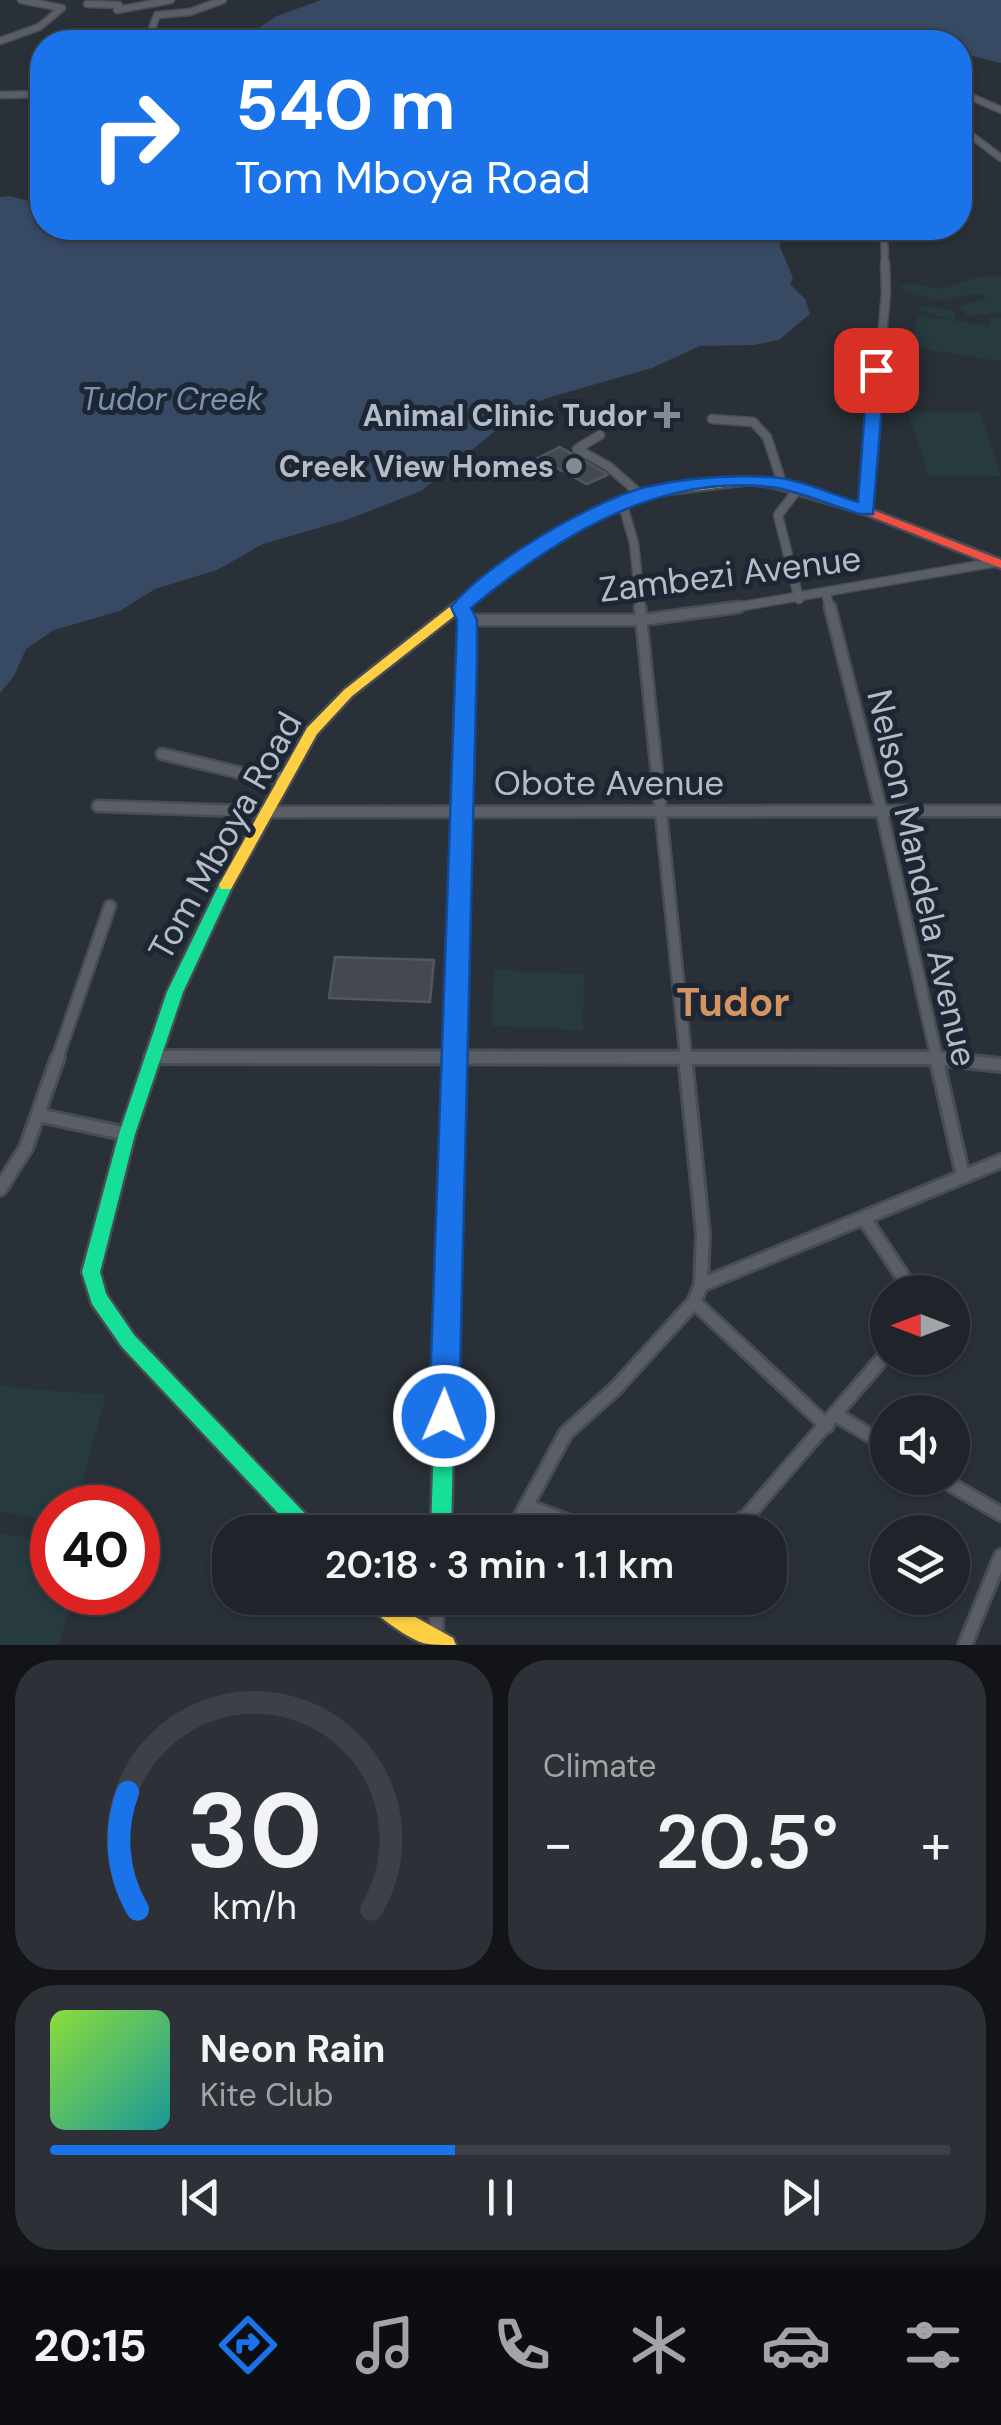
<!DOCTYPE html>
<meta charset="utf-8">
<style>
:root{--surface:#20242a;--page:#2d3036;--text:#f1f3f6;--muted:#a2a4a8;--line:#3d4147;--accent:#1a73e8}
body{margin:0;font-family:"DM Sans",sans-serif;background:var(--page);color:var(--text);height:100vh;display:flex;flex-direction:column;font-size:38px;white-space:nowrap}
*{box-sizing:border-box;margin:0}
p{font-size:32px;color:var(--muted)}
.icon{flex:none;width:55px;height:55px;fill:none;stroke:currentColor;stroke-width:2;stroke-linecap:round;stroke-linejoin:round}
.map{position:relative;height:1645px;overflow:hidden}
.details{display:flex;flex-direction:column;gap:15px;padding:15px;background:#121417;flex:1}
.details>*{flex:none}
.guide{position:absolute;left:30px;top:30px;width:942px;height:210px;border-radius:40px;box-shadow:0 2px 8px #0004,0 0 0 2px var(--line);background:#1a73e8;color:#fff;overflow:hidden}
.needle{width:65px;rotate:270deg}
.buttons{position:absolute;left:870px;top:1275px;display:grid;gap:20px}
.buttons a{display:grid;place-items:center;width:100px;height:100px;border-radius:50%;background:var(--surface);box-shadow:0 2px 8px #0004,0 0 0 2px var(--line);font-size:50px}
.speed{position:absolute;left:30px;top:1485px;display:flex;gap:20px;font-size:50px;font-weight:700;text-align:center}
.speed>*{display:grid;place-content:center;width:130px;height:130px;border-radius:50%;background:var(--surface);box-shadow:0 2px 8px #0004,0 0 0 2px var(--line);line-height:1}
.speed .limit{border:15px solid #d22;background:#fff;color:#111}
.pin{position:absolute;display:grid;place-items:center;width:85px;height:85px;color:#fff;margin:-42px;border-radius:20px;box-shadow:0 5px 15px #0006}
.me{position:absolute;width:110px;margin:-55px;rotate:1deg;stroke-linejoin:round;filter:drop-shadow(0 0 8px #0008)}
.turn{display:flex;align-items:center;gap:35px;height:210px;padding:0 40px;font-size:45px}
.turn .icon{width:130px;height:130px;stroke-width:2.5}
.turn b{display:block;font-size:70px;line-height:85px}
.big{font-size:75px;font-weight:600;line-height:1.1}
.details .card{flex:1;display:flex;flex-direction:column;justify-content:center;gap:15px;min-width:0;padding:0 35px;border-radius:40px;background:var(--page)}
.details .dial{align-items:center;gap:0}
.dial svg{height:260px;overflow:visible;fill:none;stroke:var(--line);stroke-width:7;stroke-linecap:round;text-anchor:middle}
.dial text{fill:var(--text);stroke:none}
.song{display:flex;align-items:center;gap:30px}
.cover{width:120px;height:120px;border-radius:15px;background:linear-gradient(135deg,hsl(90 70% 55%),hsl(180 70% 35%))}
.played{height:10px;border-radius:5px;background:linear-gradient(90deg,var(--accent) 45%,var(--line) 45%)}
.keys{display:flex;justify-content:space-around;direction:ltr}
.heat{display:flex;justify-content:space-between;align-items:center;font-size:55px;direction:ltr}
.details .tiles{flex:1;display:grid;gap:15px;grid-template-columns:1fr 1fr}
.card:last-child{grid-column:span 2}
.trip{position:absolute;left:212px;top:1515px;width:575px;height:100px;border-radius:40px;background:var(--surface);box-shadow:0 2px 8px #0004,0 0 0 2px var(--line);font-weight:600;line-height:100px;text-align:center}
.tab-bar{display:flex;height:160px;justify-content:space-around;align-items:center;background:#0d0e11;color:var(--muted)}
.tab-bar .icon{width:70px;height:70px}
.tab-bar .selected{color:var(--accent)}
.tab-bar b{font-size:45px;color:var(--text)}
.map>svg:first-child{display:block}
</style>
<div class="map">
<svg width="1001" height="1645" viewBox="0 0 1001 1645">
<rect width="100%" height="100%" fill="#2a3038"/>
<path fill="#273a3e" d="M 978,277 L 1001,277 L 1001,313 L 968,316 L 959,307 L 987,297 L 976,293 L 939,301 L 897,287 L 910,283 L 941,289 Z
M 927,306 L 956,311 L 954,321 L 989,326 L 990,316 L 1001,318 L 1001,361 L 911,347 L 918,316 L 952,320 L 914,309 Z
M 908,412 L 980,412 L 1001,476 L 929,477 Z
M 494,970 L 584,974 L 583,1030 L 491,1026 Z
M 0,1386 L 106,1395 L 76,1507 L 52,1508 L 52,1520 L 0,1512 Z
M 0,1533 L 52,1542 L 52,1592 L 73,1593 L 59,1645 L 0,1645 Z"/>
<path fill="#384963" d="M 321,0 L 1001,0 L 1001,63 L 960,53 L 960,42 L 237,42 L 277,16 Z
M 10,196 L 42,205 L 42,228 L 782,228 L 780,247 L 793,278 L 790,284 L 805,299 L 810,314 L 779,340 L 754,345 L 700,346 L 652,368 L 547,398 L 511,412 L 499,428 L 421,491 L 349,519 L 263,544 L 217,570 L 155,589 L 120,611 L 54,630 L 26,649 L 14,676 L 0,693 L 0,197 Z"/>
<path fill="#444950" stroke="#52575f" stroke-width="2.5" d="M 560,447 L 604,472 L 607,475 L 587,484 L 538,458 Z
M 335,957 L 434,960 L 430,1002 L 329,998 Z"/>
<g fill="none" stroke-linecap="round" stroke-linejoin="round">
<g stroke="#484c53" stroke-width="9">
<path id="street-far3" d="M 87,4 L 119,5 L 117,10 L 171,0
M 0,41 L 39,27 L 62,8 L 21,0
M 147,42 L 157,15 L 190,12 L 223,0
M 960,92 L 1001,110
M 0,95 L 42,94
M 960,127 L 1001,158
M 884,228 L 885,265"/>
</g>
<g stroke="#484c53" stroke-width="11">
<path id="street-far2" d="M 712,419 L 753,422 L 767,437 L 782,483
M 600,435 L 577,449 L 608,466 L 641,495
M 799,488 L 778,515 L 799,599
M 622,502 L 634,543 L 641,610
M 866,511 L 886,293 L 885,263
M 826,593 L 830,610
M 720,610 L 997,562"/>
</g>
<g stroke="#484c53" stroke-width="15">
<path id="street-far1" d="M 640,607 L 686,1059
M 830,607 L 882,813 L 937,1059
M 467,620 L 642,620 L 739,607
M 162,754 L 258,777 L 287,777
M 98,806 L 268,812 L 1001,811
M 151,1057 L 946,1059
M 57,1059 L 110,906"/>
</g>
<g stroke="#484c53" stroke-width="18">
<path id="street" d="M 151,1057 L 935,1058 L 1001,1065
M 685,1057 L 703,1234 L 701,1285
M 936,1057 L 963,1176
M 38,1115 L 127,1134
M 0,1189 L 26,1148 L 58,1057
M 864,1218 L 913,1292
M 694,1302 L 827,1426
M 836,1415 L 888,1446
M 940,1478 L 1001,1514
M 529,1507 L 597,1532
M 512,1532 L 566,1433 L 616,1388 L 694,1302 L 701,1285 L 1001,1161
M 720,1532 L 747,1516 L 888,1352
M 436,1645 L 437,1598
M 965,1645 L 1001,1556"/>
</g>
<g stroke="#484c53" stroke-width="5">
<path id="fast" d="M 226,880 L 231,881 L 233,885 L 183,992 L 135,1134 L 100,1272 L 106,1294 L 134,1335 L 316,1525 L 319,1532 L 296,1532 L 122,1347 L 92,1304 L 82,1272 L 119,1134 L 167,992 L 219,885 L 221,881 Z
M 454,1059 L 460,1061 L 462,1066 L 451,1532 L 431,1532 L 446,1066 L 448,1061 Z"/>
</g>
<g stroke="#484c53" stroke-width="5">
<path id="slow" d="M 749,478 L 774,481 L 779,484 L 774,487 L 749,484 L 650,496 L 596,519 L 511,571 L 466,606 L 473,620 L 462,1066 L 460,1071 L 454,1073 L 448,1071 L 446,1066 L 461,620 L 458,613 L 352,696 L 317,734 L 231,889 L 221,889 L 219,885 L 307,728 L 344,690 L 503,565 L 588,515 L 644,491 Z
M 364,1598 L 389,1598 L 410,1614 L 453,1638 L 456,1645 C 446,1645 433,1645 423,1643 C 406,1637 372,1614 364,1598 Z"/>
</g>
<g stroke="#484c53" stroke-width="5">
<path id="jam" d="M 774,481 L 870,509 L 1001,560 L 1001,568 L 862,513 L 770,486 L 770,482 Z"/>
</g>
<use href="#street-far3" stroke="#5a5e66" stroke-width="6"/>
<use href="#street-far2" stroke="#5a5e66" stroke-width="8"/>
<use href="#street-far1" stroke="#5a5e66" stroke-width="10"/>
<use href="#street" stroke="#5a5e66" stroke-width="12"/>
<use href="#fast" fill="#16e098" fill-rule="evenodd"/>
<use href="#slow" fill="#ffcf43" fill-rule="evenodd"/>
<use href="#jam" fill="#f24e42" fill-rule="evenodd"/>
</g>
<path fill="#1a73e8" stroke="#114b97" stroke-width="2.5" d="M 876,365 L 885,370 L 873,514 L 860,514 C 832,506 800,491 771,487 C 656,474 555,538 471,608 L 477,620 L 477,658 L 459,1416 L 455,1427 L 444,1431 L 433,1427 L 429,1416 L 457,620 L 451,607 C 484,564 594,500 646,487 C 685,478 729,475 769,477 C 798,478 830,494 858,502 L 868,370 Z"/>
<g fill="#848b96" stroke="#1d2633" stroke-width="4">
<path d="M662 400h10v10h10v10h-10v10h-10v-10h-10v-10h10z"/>
<circle cx="574" cy="466" r="10"/>
</g>
<g text-anchor="middle" dominant-baseline="central" stroke-width="10" stroke-linejoin="round" paint-order="stroke">
<g font-size="30" font-weight="bold" fill="#b4bcc9" stroke="#1d2633" text-anchor="end">
<text x="647" y="415">Animal Clinic Tudor</text>
<text x="554" y="466">Creek View Homes</text>
</g>
<g font-size="32" font-style="italic" fill="#7c92b1" stroke="#1d2633">
<text x="172" y="399">Tudor Creek</text>
</g>
<g font-size="35" fill="#b4bcc9" stroke="#1d2633">
<text transform="translate(730 574) rotate(-7)">Zambezi Avenue</text>
<text x="609" y="783">Obote Avenue</text>
<text transform="translate(225 836) rotate(-61)">Tom Mboya Road</text>
<text transform="translate(922 878) rotate(77)">Nelson Mandela Avenue</text>
</g>
<g font-size="40" font-weight="bold" fill="#d59563" stroke="#1d2633">
<text x="733" y="1002">Tudor</text>
</g>
</g>
</svg>
<div class="buttons">
<a><svg class="needle" viewBox="-14 -14 28 28"><path d="M0-13l5 13h-10z" fill="#e53935"/><path d="M0 13l5-13h-10z" fill="#a2a4a8"/></svg></a>
<a><svg class="icon" aria-label="sound" viewBox="0 0 24 24"><path d="M4 9h4l5-4v14l-5-4H4zM17 9q2 3 0 6"/></svg></a>
<a><svg class="icon" aria-label="layers" viewBox="0 0 24 24"><path d="M12 4l9 5-9 5-9-5zM3 14l9 5 9-5"/></svg></a>
</div>
<div class="speed"><div class="limit">40</div></div>
<div class="pin" style="left:876px;top:370px;background:#d93025"><svg class="icon" aria-label="arrive" viewBox="0 0 24 24"><path d="M6 21V4h12l-3 4 3 4H6"/></svg></div>
<svg class="me" style="left:444px;top:1416px" viewBox="-20 -20 40 40"><circle r="17" fill="#1a73e8" stroke="#fff" stroke-width="3"/><path d="M0-11L8 9 0 5-8 9z" fill="#fff"/></svg>
<div class="trip">20:18 · 3 min · 1.1 km</div>
<div class="guide">
<div class="turn"><svg class="icon" aria-label="right" viewBox="0 0 24 24"><path d="M7 20v-9h11M14 6l5 5-5 5"/></svg><div><b>540 m</b>Tom Mboya Road</div></div>
</div>
</div>
<section class="details">
<div class="tiles">
<div class="card dial"><svg viewBox="0 0 100 80">
<path d="M14 69A42 42 0 1 1 86 69"/>
<path d="M14 69A42 42 0 0 1 11 33" stroke="#1a73e8"/>
<text x="50" y="56" font-size="32" font-weight="700">30</text>
<text x="50" y="72" font-size="11">km/h</text>
</svg></div>
<div class="card"><p>Climate</p>
<div class="heat"><a>−</a><b class="big">20.5°</b><a>+</a></div>
</div>
<div class="card">
<div class="song"><i class="cover"></i><div><b>Neon Rain</b><p>Kite Club</p></div></div>
<div class="played"></div>
<div class="keys"><svg class="icon" aria-label="previous" viewBox="0 0 24 24"><path d="M18 5L8 12l10 7zM5 5v14"/></svg><svg class="icon" aria-label="pause" viewBox="0 0 24 24"><path d="M8 5v14M16 5v14"/></svg><svg class="icon" aria-label="next" viewBox="0 0 24 24"><path d="M6 5l10 7-10 7zM19 5v14"/></svg></div>
</div>
</div>
</section>
<nav class="tab-bar">
<b>20:15</b>
<svg class="icon selected" aria-label="directions" viewBox="0 0 24 24"><path d="M12 3l9 9-9 9-9-9zM9 14v-3h6M13 9l2 2-2 2"/></svg>
<svg class="icon" aria-label="music" viewBox="0 0 24 24"><path d="M9 18V5l10-2v13"/><circle cx="6" cy="18" r="3"/><circle cx="16" cy="16" r="3"/></svg>
<svg class="icon" aria-label="phone" viewBox="0 0 24 24"><path d="M5 4h4l2 5-3 2q2 4 5 5l2-3 5 2v4C11 20 4 13 5 4z"/></svg>
<svg class="icon" aria-label="climate" viewBox="0 0 24 24"><path d="M12 3v18M4 7l16 10M4 17L20 7"/></svg>
<svg class="icon" aria-label="car" viewBox="0 0 24 24"><path d="M5 17H2v-5l4-1 3-4h7l3 4 3 1v5h-3M9 17h6M6 11h13"/><circle cx="7" cy="17" r="2"/><circle cx="17" cy="17" r="2"/></svg>
<svg class="icon" aria-label="filters" viewBox="0 0 24 24"><path d="M4 7h16M4 17h16"/><circle cx="9" cy="7" r="2"/><circle cx="15" cy="17" r="2"/></svg>
</nav>
